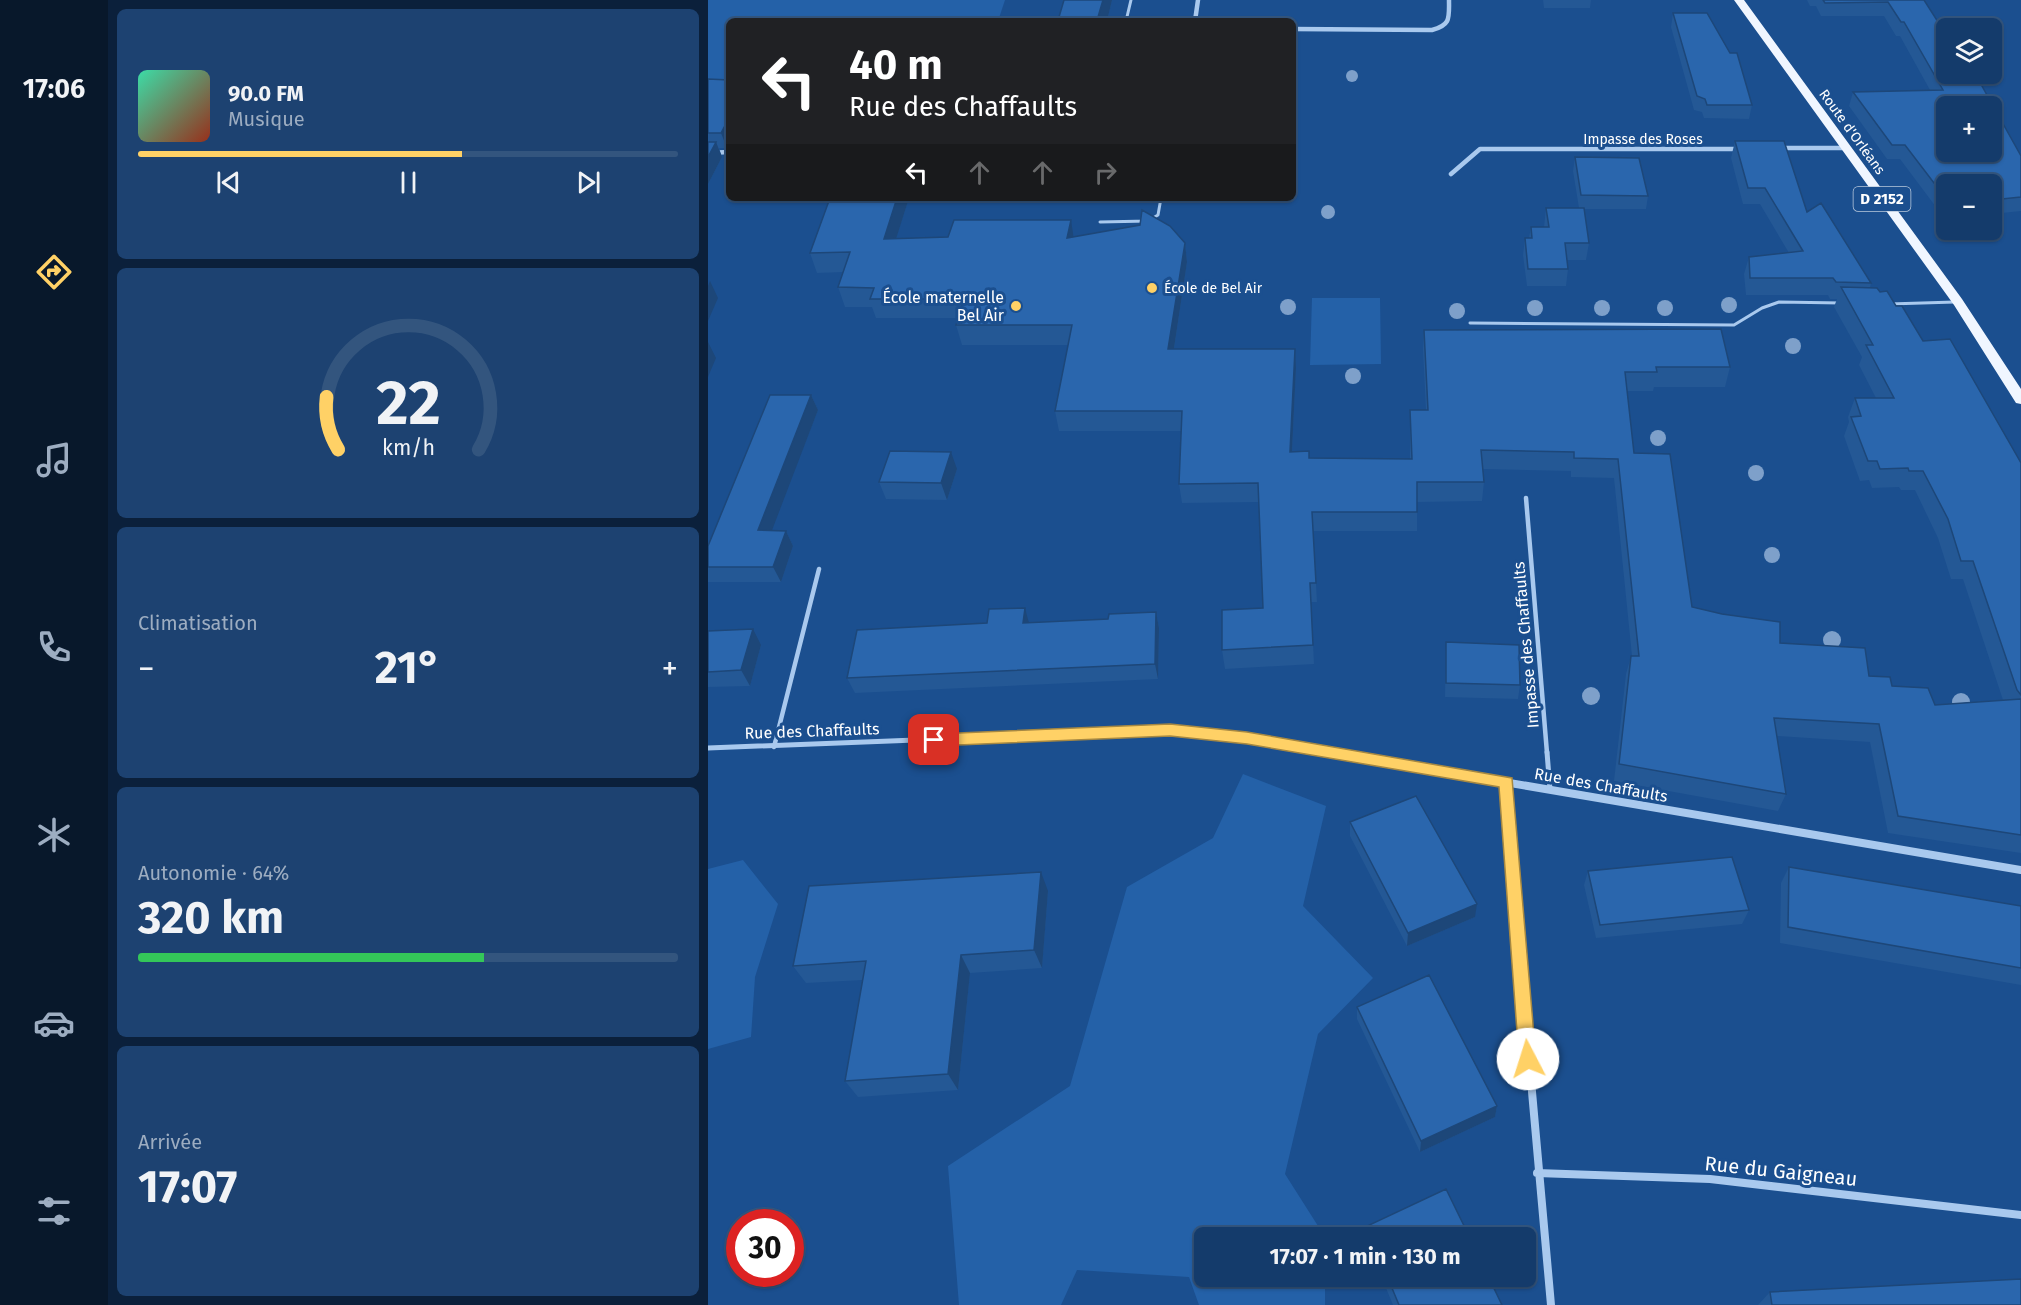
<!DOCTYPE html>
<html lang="fr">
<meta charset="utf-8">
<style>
:root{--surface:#143b6b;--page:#1d4271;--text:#f1f3f6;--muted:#9dadc1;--line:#33557e;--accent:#ffd166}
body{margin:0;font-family:"Fira Sans",sans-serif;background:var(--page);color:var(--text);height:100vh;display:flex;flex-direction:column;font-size:22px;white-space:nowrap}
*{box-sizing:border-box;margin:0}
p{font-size:20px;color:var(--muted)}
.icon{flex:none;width:33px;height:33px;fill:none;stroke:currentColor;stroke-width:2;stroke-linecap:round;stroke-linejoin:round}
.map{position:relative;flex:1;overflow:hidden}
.drawer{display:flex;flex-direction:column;gap:9px;padding:9px;background:#0b203b;width:600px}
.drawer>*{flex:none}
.banner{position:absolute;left:18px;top:18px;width:570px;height:183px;border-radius:9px;box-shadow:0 2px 4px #0004,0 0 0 2px var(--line);background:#202124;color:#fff;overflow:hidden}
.buttons{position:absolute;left:1228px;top:18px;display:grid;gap:12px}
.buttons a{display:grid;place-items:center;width:66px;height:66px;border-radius:9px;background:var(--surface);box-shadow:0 2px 4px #0004,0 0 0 2px var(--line);font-size:30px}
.speed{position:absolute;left:18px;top:1209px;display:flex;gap:12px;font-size:30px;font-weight:700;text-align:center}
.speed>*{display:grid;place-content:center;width:78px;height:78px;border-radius:50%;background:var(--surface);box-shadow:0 2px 4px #0004,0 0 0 2px var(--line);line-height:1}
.speed .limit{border:9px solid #d22;background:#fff;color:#111}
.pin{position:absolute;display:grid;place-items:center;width:51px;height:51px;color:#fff;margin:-26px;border-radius:12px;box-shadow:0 3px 9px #0006}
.me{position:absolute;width:66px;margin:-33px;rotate:355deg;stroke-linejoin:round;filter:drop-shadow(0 0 4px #0008)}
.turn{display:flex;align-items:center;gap:21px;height:126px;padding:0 24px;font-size:27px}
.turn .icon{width:78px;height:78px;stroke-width:2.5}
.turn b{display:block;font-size:42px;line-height:51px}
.lanes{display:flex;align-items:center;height:57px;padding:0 24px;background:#0003;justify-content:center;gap:30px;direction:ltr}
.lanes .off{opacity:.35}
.big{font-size:45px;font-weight:700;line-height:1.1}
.drawer .card{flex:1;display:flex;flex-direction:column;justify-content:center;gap:9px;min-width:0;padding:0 21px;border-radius:9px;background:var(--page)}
.drawer .dial{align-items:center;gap:0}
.dial svg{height:156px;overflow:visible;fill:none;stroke:var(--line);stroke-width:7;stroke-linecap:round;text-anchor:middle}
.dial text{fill:var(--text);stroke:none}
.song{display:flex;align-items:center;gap:18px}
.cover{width:72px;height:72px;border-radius:9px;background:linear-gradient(135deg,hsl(160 70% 55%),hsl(10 70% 35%))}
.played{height:6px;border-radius:3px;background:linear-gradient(90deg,var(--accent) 60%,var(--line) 60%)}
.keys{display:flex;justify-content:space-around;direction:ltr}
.heat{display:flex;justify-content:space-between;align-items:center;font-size:33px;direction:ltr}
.charge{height:9px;border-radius:4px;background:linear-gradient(90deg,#34c759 64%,var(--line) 0)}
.trip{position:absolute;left:486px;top:1227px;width:342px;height:60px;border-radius:9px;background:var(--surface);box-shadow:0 2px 4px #0004,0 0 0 2px var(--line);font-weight:700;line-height:60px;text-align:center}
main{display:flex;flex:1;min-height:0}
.menu{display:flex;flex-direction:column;width:108px;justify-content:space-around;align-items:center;background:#08182b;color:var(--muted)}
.menu .icon{width:42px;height:42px}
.menu .on{color:var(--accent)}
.menu b{font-size:27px;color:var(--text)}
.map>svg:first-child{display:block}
</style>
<main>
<nav class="menu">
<b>17:06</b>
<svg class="icon on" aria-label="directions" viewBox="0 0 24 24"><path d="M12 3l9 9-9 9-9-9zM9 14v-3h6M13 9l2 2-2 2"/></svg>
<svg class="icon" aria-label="music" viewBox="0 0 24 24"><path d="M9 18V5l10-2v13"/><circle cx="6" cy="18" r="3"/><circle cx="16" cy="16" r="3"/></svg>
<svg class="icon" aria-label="phone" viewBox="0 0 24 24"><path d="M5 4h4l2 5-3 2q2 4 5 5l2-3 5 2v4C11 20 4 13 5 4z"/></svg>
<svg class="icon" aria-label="climate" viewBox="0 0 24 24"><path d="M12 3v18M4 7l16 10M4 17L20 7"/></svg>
<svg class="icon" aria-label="car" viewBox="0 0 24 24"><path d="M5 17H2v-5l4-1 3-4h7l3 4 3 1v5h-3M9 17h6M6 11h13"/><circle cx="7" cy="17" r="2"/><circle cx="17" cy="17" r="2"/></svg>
<svg class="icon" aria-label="filters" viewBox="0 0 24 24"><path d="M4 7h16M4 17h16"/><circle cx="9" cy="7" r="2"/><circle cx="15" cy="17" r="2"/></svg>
</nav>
<section class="drawer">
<div class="card">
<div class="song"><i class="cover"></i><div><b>90.0 FM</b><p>Musique</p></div></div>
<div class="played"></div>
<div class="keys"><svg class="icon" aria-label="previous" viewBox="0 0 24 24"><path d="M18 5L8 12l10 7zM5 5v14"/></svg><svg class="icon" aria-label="pause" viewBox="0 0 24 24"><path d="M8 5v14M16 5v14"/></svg><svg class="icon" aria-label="next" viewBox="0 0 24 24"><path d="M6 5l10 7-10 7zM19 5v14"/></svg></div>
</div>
<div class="card dial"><svg viewBox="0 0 100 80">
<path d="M14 69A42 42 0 1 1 86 69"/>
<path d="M14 69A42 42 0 0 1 8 42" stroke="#ffd166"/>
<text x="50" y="56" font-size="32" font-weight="700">22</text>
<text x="50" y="72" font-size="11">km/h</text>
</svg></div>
<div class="card"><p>Climatisation</p>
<div class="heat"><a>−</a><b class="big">21°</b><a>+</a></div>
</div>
<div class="card"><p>Autonomie · 64%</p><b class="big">320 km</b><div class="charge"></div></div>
<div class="card"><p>Arrivée</p><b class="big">17:07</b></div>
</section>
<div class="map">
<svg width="1313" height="1305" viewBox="0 0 1313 1305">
<rect width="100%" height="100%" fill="#1b4f8f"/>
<path fill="#2461a8" d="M 0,0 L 297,0 L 290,21 L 21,21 L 21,84 L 0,84 Z
M 604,298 L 672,298 L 673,364 L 602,365 Z
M 535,774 L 618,806 L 595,906 L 665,978 L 610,1034 L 577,1174 L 617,1237 L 496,1238 L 496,1276 L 617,1277 L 617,1305 L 491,1305 L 481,1277 L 369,1270 L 353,1305 L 251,1305 L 240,1166 L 362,1086 L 419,887 L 505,838 Z
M 35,860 L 70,904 L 47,977 L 43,1037 L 0,1049 L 0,869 Z"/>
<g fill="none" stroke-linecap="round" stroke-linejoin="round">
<path stroke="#a9c9ee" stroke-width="3" d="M 418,21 L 423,0
M 392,222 L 440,221 L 450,215 L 453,198
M 1181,304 L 1247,302
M 762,323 L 1026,325 L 1054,308 L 1071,302 L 1133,303"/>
<path stroke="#a9c9ee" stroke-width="4.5" d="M 818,498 L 839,753
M 66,747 L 111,569"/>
<path stroke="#a9c9ee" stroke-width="5" d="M 839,752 L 842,790"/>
<path stroke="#a9c9ee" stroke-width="4.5" d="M 487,21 L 490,0
M 585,29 L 724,30 C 743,25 741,18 741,0
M 1071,148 L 1137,148
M 0,153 L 21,152
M 743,174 L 772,149 L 1031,149"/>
<path stroke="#a9c9ee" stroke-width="5" d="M 0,748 L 462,730 L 539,738 L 628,753"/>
<path stroke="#a9c9ee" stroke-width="8" d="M 620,752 L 1313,870
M 799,782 L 798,800 L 843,1305
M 829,1173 L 1002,1179 L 1313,1215"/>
<path fill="#f0f6ff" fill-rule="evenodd" d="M 1026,0 L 1036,0 L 1254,299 L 1313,389 L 1313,404 L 1308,403 L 1246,305 Z"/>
</g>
<g fill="#7ea0ca">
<circle cx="644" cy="76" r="6"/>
<circle cx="620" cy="212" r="7"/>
<circle cx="1021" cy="305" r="8"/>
<circle cx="580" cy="307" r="8"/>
<circle cx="827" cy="308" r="8"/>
<circle cx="894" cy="308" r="8"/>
<circle cx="957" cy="308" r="8"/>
<circle cx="749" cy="311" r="8"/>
<circle cx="1085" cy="346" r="8"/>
<circle cx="645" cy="376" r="8"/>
<circle cx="950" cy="438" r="8"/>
<circle cx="1048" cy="473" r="8"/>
<circle cx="1064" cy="555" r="8"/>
<circle cx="1124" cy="640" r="9"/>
<circle cx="883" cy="696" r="9"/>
<circle cx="1253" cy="702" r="9"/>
</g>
<path fill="#245895" d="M 356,0 L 404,0 L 399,21 L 351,21 L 351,17 Z
M 835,0 L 883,0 L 882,8 L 836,8 Z
M 1099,0 L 1216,0 L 1313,156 L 1313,211 L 1284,214 L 1284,184 L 1239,184 L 1239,219 L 1237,219 L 1192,159 L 1179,159 L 1141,106 L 1145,92 L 1222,90 L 1192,36 L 1188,36 L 1176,16 L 1113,16 L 1108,6 L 1102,6 Z
M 965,13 L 1044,105 L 1041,119 L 996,118 L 994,112 L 986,110 L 963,27 Z
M 0,79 L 19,148 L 11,148 L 14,157 L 0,184 Z
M 1027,141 L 1099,212 L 1163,283 L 1162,288 L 1172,292 L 1188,306 L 1313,463 L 1313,853 L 1180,833 L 1162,742 L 1069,736 L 1078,794 L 1070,811 L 906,781 L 918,674 L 923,656 L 924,656 L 906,478 L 863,477 L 863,471 L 775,469 L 776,482 L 774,501 L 709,502 L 709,531 L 605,531 L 609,602 L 603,602 L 606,664 L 517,669 L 514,650 L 555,608 L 551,502 L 474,503 L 471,484 L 473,431 L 351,431 L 347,411 L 360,345 L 254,345 L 248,325 L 250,318 L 168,318 L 164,307 L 137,307 L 130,287 L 135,272 L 109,273 L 102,253 L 122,198 L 201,198 L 188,238 L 366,237 L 477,243 L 479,262 L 466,349 L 587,349 L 588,368 L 584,452 L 601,458 L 702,459 L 702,410 L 718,410 L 715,349 L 716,330 L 1022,367 L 1017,387 L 946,387 L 945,391 L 919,391 L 926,453 L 984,607 L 1072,643 L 1161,676 L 1227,705 L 1295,700 L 1255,579 L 1243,579 L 1230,538 L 1207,490 L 1193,490 L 1191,487 L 1164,488 L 1161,480 L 1152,481 L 1136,436 L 1141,422 L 1140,417 L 1147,398 L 1168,398 L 1151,365 L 1154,357 L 1126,307 L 1129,299 L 1122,299 L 1120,295 L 1038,295 L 1036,274 L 1041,257 L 1081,253 L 1052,204 L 1035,204 L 1023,158 Z
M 867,157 L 940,196 L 938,209 L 876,209 L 881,243 L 878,260 L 859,260 L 860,269 L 858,286 L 819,286 L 815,255 L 817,238 L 821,238 L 823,227 L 836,227 L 838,208 L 871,208 L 865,171 Z
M 103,395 L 110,410 L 63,530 L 78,531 L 85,546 L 73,582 L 0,582 L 0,567 Z
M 249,469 L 239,500 L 178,499 L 171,482 Z
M 448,612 L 451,628 L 450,679 L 147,693 L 139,678 L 321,623 L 400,619 Z
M 0,631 L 53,645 L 42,686 L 0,687 Z
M 738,642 L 812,685 L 810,699 L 737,697 Z
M 642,822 L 767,917 L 699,946 L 642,836 Z
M 1081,867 L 1313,906 L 1313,985 L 1072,943 L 1073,883 Z
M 880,871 L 1041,910 L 1034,924 L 888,938 L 876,885 Z
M 340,891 L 334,968 L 262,973 L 250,1090 L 150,1097 L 137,1081 L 155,980 L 98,983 L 85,966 Z
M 649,1007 L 789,1106 L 787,1117 L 712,1152 L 649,1019 Z
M 657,1227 L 762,1238 L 657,1238 Z
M 673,1276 L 780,1276 L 794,1305 L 685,1305 Z
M 1062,1292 L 1313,1305 L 1050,1305 Z"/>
<path fill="#1d4779" d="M 395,0 L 404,0 L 399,21 L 391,21 L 390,17 Z
M 21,118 L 21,144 L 19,148 L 13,133 Z
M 8,142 L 14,157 L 0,184 L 0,157 Z
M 189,198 L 201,198 L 182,258 L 176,239 Z
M 363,220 L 366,240 L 359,238 Z
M 477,243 L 479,262 L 463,368 L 460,349 Z
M 2,281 L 10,298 L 0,321 L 0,286 Z
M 0,342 L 8,358 L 0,377 Z
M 587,349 L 588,368 L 583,471 L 582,452 Z
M 103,395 L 110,410 L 58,546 L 50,530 Z
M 243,452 L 249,469 L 239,500 L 233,483 Z
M 78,531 L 85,546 L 73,582 L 65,567 Z
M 317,608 L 321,623 L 315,623 Z
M 448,612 L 451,628 L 450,679 L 447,664 Z
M 45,629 L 53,645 L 42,686 L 33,670 Z
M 333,872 L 340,891 L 334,968 L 326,950 Z
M 769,904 L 767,917 L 699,946 L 700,933 Z
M 253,955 L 262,973 L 250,1090 L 240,1074 Z
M 789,1106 L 787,1117 L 712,1152 L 713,1141 Z"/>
<path fill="#2a66ad" stroke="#1d4779" stroke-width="1.5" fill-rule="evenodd" d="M 356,0 L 395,0 L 390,17 L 351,17 Z
M 1115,0 L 1216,0 L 1239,36 L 1239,74 L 1263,74 L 1267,79 L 1270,79 L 1313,156 L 1313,197 L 1284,200 L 1284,184 L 1239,184 L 1239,200 L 1197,145 L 1184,145 L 1145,92 L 1235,90 L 1196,22 L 1193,22 L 1180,2 L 1117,3 ZM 1239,106 L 1284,106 L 1284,152 L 1239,152 Z
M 965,13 L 999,13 L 1022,53 L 1029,53 L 1044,105 L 999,105 L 997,99 L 989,96 Z
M 0,79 L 21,80 L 21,118 L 13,133 L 0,133 Z
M 1027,141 L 1076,141 L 1099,212 L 1113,203 L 1163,283 L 1128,282 L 1125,278 L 1042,278 L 1041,257 L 1095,251 L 1057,188 L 1040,188 Z
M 0,142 L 8,142 L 0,157 Z
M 867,157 L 931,158 L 940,196 L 873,195 Z
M 122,198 L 189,198 L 176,239 L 240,237 L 246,220 L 363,220 L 359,238 L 432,225 L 434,210 L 462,226 L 477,243 L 460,349 L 587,349 L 582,452 L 601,451 L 601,458 L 704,459 L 702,410 L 720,410 L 716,330 L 1013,329 L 1022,367 L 948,367 L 949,372 L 917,372 L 926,453 L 962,454 L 984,607 L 1014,614 L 1072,622 L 1072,643 L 1157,648 L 1161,676 L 1182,677 L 1184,686 L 1220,688 L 1227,705 L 1313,699 L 1313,835 L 1190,816 L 1171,724 L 1066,718 L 1078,794 L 911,764 L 923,656 L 931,656 L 910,459 L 866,458 L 866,452 L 773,450 L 776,482 L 709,482 L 709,512 L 604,512 L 608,583 L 602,583 L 605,645 L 514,650 L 514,610 L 555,608 L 550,483 L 471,484 L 474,411 L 347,411 L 364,325 L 248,325 L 256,299 L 162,299 L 166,288 L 130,287 L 142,252 L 102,253 Z
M 838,208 L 876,208 L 881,243 L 857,243 L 860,269 L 820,269 L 817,238 L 824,238 L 823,227 L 841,227 Z
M 1133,287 L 1169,288 L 1172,292 L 1179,291 L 1188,306 L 1194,306 L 1215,341 L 1242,339 L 1313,463 L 1313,695 L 1309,690 L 1265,561 L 1253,561 L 1240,519 L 1215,471 L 1201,471 L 1200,468 L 1172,469 L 1169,461 L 1160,461 L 1143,417 L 1153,416 L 1147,398 L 1186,398 L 1158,345 L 1165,345 Z
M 62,395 L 103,395 L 50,530 L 78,531 L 65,567 L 0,567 L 0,546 Z
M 182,451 L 243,452 L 233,483 L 171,482 Z
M 317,608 L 315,623 L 400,619 L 401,614 L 448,612 L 447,664 L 139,678 L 149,630 L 279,623 L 281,609 Z
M 45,629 L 33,670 L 0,672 L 0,631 Z
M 738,642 L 811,645 L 812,685 L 738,683 Z
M 708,796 L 769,904 L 700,933 L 642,822 Z
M 1024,857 L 1041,910 L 892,925 L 880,871 Z
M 1081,867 L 1313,906 L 1313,968 L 1080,927 Z
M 333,872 L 326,950 L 253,955 L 240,1074 L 137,1081 L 158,961 L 85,966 L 101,886 Z
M 721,975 L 789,1106 L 713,1141 L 649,1007 Z
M 738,1189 L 762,1238 L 662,1238 L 657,1227 Z
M 679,1276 L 780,1276 L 794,1305 L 691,1305 Z
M 1313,1279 L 1313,1305 L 1064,1305 L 1062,1292 Z"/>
<path fill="#ffd166" stroke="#a68842" stroke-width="1.5" d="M 462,724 L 539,732 L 804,778 L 828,1059 L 826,1065 L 820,1067 L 814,1065 L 811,1059 L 791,787 L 539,744 L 462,736 L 226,746 L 221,744 L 219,740 L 221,736 L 226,734 Z"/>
<g fill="#ffd166" stroke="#1b4f8f" stroke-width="2">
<circle cx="444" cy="288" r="6"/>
<circle cx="308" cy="306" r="6"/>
</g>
<g text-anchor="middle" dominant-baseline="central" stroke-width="6" stroke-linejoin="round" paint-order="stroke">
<g font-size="14" fill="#fff" stroke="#1b4f8f">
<text transform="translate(1144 132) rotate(54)">Route d'Orléans</text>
<text x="935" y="139">Impasse des Roses</text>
</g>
<g font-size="14" fill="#fff" stroke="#1b4f8f" text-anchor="start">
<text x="456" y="288">École de Bel Air</text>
</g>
<rect fill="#1b4f8f" stroke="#bbcadd" stroke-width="1.5" x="1145.5" y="187" width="57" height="24" rx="4.5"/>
<g font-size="15" font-weight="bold" fill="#fff">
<text x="1174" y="199">D 2152</text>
</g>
<g font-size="16" fill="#fff" stroke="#1b4f8f" text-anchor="end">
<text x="296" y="297">École maternelle<tspan x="296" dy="18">Bel Air</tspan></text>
</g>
<g font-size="16" fill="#fff" stroke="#1b4f8f">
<text transform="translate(818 645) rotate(-95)">Impasse des Chaffaults</text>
<text transform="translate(104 731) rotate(-2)">Rue des Chaffaults</text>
<text transform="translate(893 785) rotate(10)">Rue des Chaffaults</text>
</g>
<g font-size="20" fill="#fff" stroke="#1b4f8f">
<text transform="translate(1073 1171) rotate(6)">Rue du Gaigneau</text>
</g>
</g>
</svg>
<div class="buttons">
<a><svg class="icon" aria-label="layers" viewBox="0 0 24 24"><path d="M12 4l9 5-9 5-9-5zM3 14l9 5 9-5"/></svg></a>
<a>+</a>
<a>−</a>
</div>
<div class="speed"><div class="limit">30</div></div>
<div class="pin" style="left:226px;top:740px;background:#d93025"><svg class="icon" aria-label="arrive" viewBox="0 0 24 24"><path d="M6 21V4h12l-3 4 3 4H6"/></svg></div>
<svg class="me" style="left:820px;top:1059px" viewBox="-20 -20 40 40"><circle r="19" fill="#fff"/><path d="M0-13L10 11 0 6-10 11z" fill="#ffd166"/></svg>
<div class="trip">17:07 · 1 min · 130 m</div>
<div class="banner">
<div class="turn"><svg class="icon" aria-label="left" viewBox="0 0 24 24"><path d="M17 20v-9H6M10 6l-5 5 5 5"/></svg><div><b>40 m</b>Rue des Chaffaults</div></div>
<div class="lanes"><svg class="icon" aria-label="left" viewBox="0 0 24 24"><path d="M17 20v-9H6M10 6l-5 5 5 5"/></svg><svg class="icon off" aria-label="ahead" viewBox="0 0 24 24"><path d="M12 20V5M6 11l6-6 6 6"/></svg><svg class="icon off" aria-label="ahead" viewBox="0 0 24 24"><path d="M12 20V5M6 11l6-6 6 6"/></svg><svg class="icon off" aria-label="right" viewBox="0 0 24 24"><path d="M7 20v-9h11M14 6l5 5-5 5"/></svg></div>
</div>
</div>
</main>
